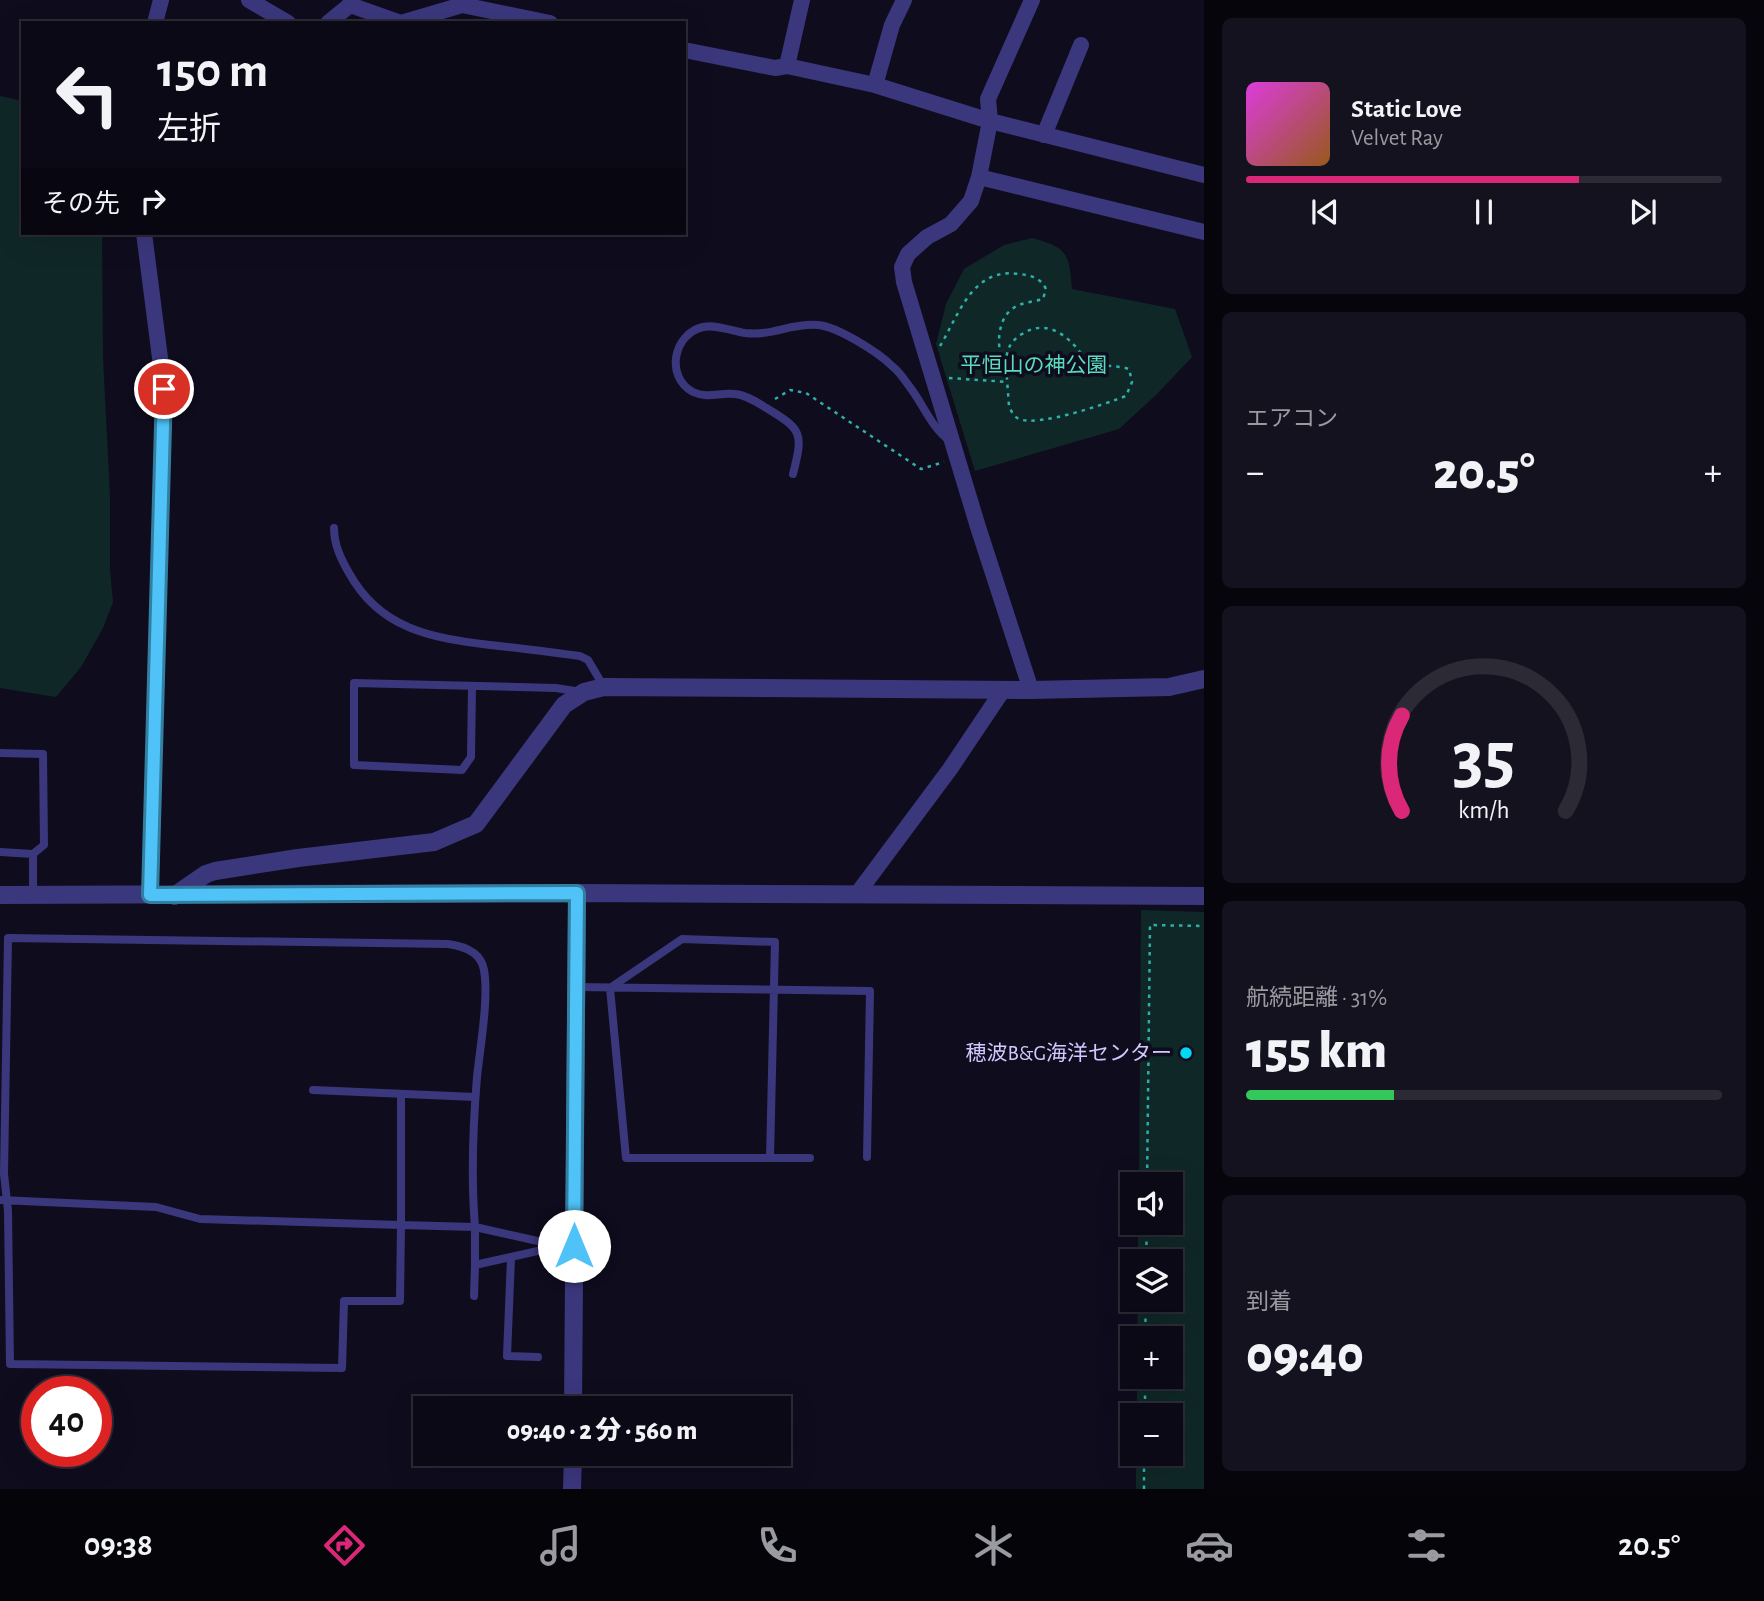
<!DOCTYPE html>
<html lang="ja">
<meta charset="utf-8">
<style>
:root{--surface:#0b0916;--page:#14121f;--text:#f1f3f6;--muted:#9a9aa1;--line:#2b2a35;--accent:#db2777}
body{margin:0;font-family:"Alegreya Sans","Noto Sans JP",sans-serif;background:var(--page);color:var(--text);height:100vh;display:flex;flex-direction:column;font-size:26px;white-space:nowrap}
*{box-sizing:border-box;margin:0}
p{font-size:23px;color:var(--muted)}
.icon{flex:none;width:38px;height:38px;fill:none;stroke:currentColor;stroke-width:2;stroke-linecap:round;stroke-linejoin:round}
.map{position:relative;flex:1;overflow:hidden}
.details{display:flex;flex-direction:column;gap:18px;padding:18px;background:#06050c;width:560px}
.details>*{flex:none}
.top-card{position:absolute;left:21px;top:21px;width:665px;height:214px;border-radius:0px;box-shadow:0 7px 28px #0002,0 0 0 2px var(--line);background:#0b0916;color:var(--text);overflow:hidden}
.buttons{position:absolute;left:1120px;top:1172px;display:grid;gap:14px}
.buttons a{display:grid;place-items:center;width:63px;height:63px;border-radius:0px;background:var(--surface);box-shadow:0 7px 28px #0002,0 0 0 2px var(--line);font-size:35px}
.speed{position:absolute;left:21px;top:1376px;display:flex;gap:14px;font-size:35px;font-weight:700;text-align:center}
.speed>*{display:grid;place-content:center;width:91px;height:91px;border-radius:50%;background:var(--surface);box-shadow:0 7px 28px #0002,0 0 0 2px var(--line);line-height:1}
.speed .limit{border:10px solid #d22;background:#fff;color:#111}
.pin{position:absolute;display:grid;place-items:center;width:60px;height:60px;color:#fff;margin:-30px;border:4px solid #fff;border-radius:50%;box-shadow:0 2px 7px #0007}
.me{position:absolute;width:77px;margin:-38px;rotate:0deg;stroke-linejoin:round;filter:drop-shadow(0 0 5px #0008)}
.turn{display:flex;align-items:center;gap:24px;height:147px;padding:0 21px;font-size:32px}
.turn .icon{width:91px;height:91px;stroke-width:2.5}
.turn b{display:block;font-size:49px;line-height:60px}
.then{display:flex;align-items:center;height:66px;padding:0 21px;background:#0003;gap:14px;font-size:26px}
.big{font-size:52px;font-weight:800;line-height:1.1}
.details .card{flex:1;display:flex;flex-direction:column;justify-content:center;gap:10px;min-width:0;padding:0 24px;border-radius:10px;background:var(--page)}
.details .dial{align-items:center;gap:0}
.dial svg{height:182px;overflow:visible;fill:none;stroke:var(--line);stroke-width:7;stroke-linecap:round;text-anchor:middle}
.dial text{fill:var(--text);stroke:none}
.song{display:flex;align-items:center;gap:21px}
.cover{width:84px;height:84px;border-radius:10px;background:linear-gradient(135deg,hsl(300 70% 55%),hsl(30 70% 35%))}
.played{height:7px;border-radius:4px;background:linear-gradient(90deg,var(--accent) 70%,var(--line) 70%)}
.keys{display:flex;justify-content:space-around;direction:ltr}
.heat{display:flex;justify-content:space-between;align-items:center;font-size:38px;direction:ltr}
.charge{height:10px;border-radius:5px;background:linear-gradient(90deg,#34c759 31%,var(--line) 0)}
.trip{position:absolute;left:413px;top:1396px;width:378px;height:70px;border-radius:0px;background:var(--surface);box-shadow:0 7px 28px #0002,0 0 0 2px var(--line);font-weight:800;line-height:70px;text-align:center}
.tab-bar{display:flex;height:112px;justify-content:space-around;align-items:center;background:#040409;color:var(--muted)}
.tab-bar .icon{width:49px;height:49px}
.tab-bar .current{color:var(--accent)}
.tab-bar b{font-size:32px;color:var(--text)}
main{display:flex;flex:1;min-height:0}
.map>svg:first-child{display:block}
</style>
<main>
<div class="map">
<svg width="1204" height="1489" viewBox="0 0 1204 1489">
<rect width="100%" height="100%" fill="#0f0c1e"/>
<path fill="#0f2827" d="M 0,96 L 23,101 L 23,233 L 102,233 L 103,358 L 110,497 L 110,570 L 113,602 L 103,628 L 81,667 L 56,697 L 0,688 Z
M 1032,238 C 1068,248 1069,253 1072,289 L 1175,309 L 1192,357 L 1157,394 L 1119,429 L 975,471 L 936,344 L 946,304 L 964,269 L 1004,245 Z
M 1141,910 L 1204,912 L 1204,1489 L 1136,1489 L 1136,1454 L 1171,1454 L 1171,1416 L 1137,1416 L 1137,1377 L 1171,1377 L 1171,1339 L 1137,1339 L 1138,1300 L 1171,1300 L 1171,1262 L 1138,1262 L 1138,1223 L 1171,1223 L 1171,1185 L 1139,1185 Z"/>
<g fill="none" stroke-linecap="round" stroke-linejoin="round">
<path stroke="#2eafa8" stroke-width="2.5" stroke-dasharray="3.5 5" stroke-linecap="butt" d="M 940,346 C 959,315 972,267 1019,274 C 1030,275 1041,278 1046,289 L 1043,299 C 1033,302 1021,302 1012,309 C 997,320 995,351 1006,366 L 1009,406 C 1011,411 1014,417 1019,419 C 1039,427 1105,404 1126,396 L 1132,382 L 1129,369 C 1117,365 1102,367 1091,362 C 1084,359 1080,351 1075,346 C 1060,330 1043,321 1022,334 C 1009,342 1006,351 1006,366
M 949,378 L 1008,382
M 775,399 L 790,390 L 806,393 L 921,469 L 944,462
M 1147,1185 L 1150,925 L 1204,926
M 1146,1262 L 1147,1223
M 1145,1339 L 1146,1300
M 1145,1416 L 1145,1377
M 1144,1489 L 1144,1454"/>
<path stroke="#3b377d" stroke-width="8" d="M 793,474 C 803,434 803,430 768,409 C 758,403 747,395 735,394 C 720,392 708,399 693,392 C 665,377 673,334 703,327 C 716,324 732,331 745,333 C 761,335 776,331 792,327 C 800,326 809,324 818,325 C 838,327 878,352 892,366 C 900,372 906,382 912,390 C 925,408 932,428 950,441
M 334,528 C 334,545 341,559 349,573 C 380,629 431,638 490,645 C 520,648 550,652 580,656 L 588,660 L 604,687
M 472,686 L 471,757 L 462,770 L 354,765 L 354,683 L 556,688 L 581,692
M 0,753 L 43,754 L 44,845 L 33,854 L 0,852
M 33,895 L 33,854
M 576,987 L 870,991 L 867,1157
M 313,1090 L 475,1097
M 770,1158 L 775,942 L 682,939 L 610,988 L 626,1158 L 810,1158
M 0,1200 L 156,1207 L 200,1219 L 401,1225 L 401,1094
M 560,1246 L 475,1265 L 475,1227 L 401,1225 L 400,1301 L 344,1301 L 342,1368 L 10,1364 L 8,1211 L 4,1174 L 8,938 L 448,944 C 463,946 481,952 484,970 C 489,998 480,1048 477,1077 C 473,1125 471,1179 475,1227 L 560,1246 L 574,1246
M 511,1258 L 507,1356 L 538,1357
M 474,1296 L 475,1265"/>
<path stroke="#3b377d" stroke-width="16" d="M 249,0 L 288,23
M 351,0 L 350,5 L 401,23 L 462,5 L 550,23
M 155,23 L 161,0
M 328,23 L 350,5
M 684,50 L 775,68 L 787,66 L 875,85 L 990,121 L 1204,175
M 787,66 L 802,0
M 875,85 L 892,25 L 904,0
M 1044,135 L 1081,45
M 979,177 L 1204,232
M 144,233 L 164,389 L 150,895
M 1031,690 L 978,527 L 904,282 L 902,267 L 908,254 L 927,237 L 951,224 L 971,201 L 979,177 L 990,121 L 988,99 L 1032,0
M 857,894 L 950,769 L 1003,690"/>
<path stroke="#3b377d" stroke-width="18" d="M 0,895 L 577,893 L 1204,896
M 174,896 L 206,874 L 215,871 L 298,858 L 434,842 L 476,824 L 564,705 L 584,692 L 604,687 L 1031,690 L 1169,687 L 1204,679
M 573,1409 L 577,893
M 572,1489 L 573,1454"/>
</g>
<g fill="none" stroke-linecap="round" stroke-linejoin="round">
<g stroke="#337fa1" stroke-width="18">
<path id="route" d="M 164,389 L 150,895 L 577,893 L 574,1246"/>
</g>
<use href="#route" stroke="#4fc3f7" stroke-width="12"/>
</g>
<circle fill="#02d9f2" stroke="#0f0c1e" stroke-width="2.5" cx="1186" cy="1053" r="7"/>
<g text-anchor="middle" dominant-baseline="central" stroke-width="7" stroke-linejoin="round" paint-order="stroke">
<g font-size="21" fill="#57ddbd" stroke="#0f0c1e">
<text x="1034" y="365">平恒山の神公園</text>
</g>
<g font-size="21" fill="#d0caff" stroke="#0f0c1e" text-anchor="end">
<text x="1172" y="1053">穂波B&amp;G海洋センター</text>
</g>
</g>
</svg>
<div class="buttons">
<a><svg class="icon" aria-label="sound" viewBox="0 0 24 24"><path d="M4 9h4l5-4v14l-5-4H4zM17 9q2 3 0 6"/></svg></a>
<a><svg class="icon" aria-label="layers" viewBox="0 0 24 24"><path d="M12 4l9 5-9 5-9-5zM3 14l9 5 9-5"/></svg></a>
<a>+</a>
<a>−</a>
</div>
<div class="speed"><div class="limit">40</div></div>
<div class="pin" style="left:164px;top:389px;background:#d93025"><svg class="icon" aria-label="arrive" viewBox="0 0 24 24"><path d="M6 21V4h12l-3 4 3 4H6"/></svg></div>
<svg class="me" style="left:574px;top:1246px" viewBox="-20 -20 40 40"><circle r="19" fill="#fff"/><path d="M0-13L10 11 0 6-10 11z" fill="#4fc3f7"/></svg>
<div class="trip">09:40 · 2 分 · 560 m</div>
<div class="top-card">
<div class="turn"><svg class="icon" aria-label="left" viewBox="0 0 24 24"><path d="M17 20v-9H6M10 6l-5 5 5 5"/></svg><div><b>150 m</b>左折</div></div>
<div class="then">その先<svg class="icon" aria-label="right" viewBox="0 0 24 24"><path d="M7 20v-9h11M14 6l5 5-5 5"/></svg></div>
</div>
</div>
<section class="details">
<div class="card">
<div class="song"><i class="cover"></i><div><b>Static Love</b><p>Velvet Ray</p></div></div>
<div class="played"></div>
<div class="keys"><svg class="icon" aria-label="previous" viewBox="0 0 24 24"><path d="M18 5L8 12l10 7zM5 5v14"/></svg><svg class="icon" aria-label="pause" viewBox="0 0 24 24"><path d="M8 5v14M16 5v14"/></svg><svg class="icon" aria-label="next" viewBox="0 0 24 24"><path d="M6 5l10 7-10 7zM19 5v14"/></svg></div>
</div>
<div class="card"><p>エアコン</p>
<div class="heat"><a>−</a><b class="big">20.5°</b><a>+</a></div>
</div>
<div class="card dial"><svg viewBox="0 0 100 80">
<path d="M14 69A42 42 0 1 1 86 69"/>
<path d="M14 69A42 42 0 0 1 14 27" stroke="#db2777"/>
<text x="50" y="56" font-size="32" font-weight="700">35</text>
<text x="50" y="72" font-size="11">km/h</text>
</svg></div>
<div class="card"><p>航続距離 · 31%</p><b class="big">155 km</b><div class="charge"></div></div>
<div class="card"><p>到着</p><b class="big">09:40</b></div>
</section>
</main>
<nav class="tab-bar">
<b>09:38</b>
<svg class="icon current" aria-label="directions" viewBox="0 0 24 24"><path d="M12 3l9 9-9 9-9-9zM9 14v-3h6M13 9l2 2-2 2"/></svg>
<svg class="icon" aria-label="music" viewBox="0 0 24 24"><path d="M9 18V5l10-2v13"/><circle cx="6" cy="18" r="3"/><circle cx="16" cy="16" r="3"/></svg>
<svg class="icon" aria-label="phone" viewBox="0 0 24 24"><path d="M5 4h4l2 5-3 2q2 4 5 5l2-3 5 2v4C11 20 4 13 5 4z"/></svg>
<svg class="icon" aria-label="climate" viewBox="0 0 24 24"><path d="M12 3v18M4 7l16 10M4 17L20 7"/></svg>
<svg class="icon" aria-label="car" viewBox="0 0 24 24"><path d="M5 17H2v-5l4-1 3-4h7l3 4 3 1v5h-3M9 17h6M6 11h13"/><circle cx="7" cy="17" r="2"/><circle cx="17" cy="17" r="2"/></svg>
<svg class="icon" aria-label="filters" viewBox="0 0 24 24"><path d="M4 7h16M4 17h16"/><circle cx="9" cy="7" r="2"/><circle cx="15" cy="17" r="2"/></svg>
<b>20.5°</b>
</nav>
